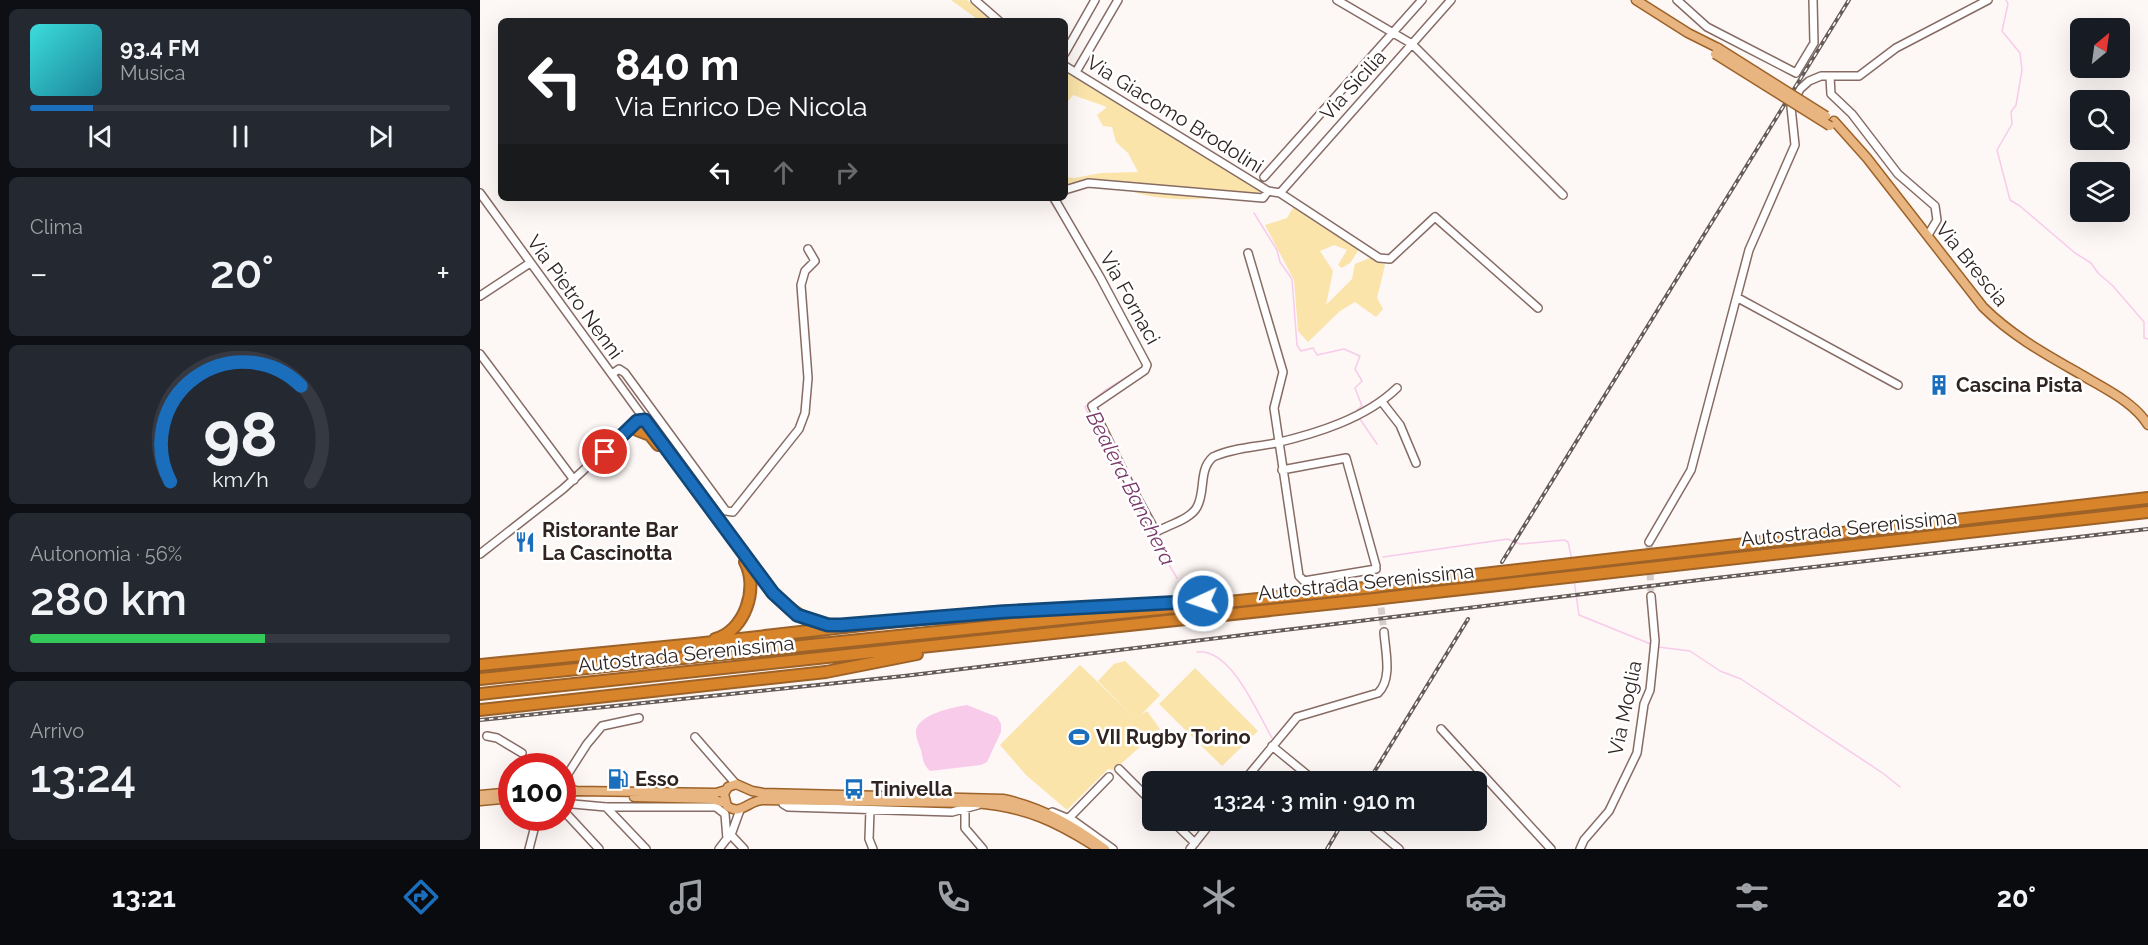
<!DOCTYPE html>
<html lang="it">
<meta charset="utf-8">
<style>
:root{--surface:#171b24;--page:#242831;--text:#f1f3f6;--muted:#9ea1a6;--line:#363941;--accent:#1a6ebc}
body{margin:0;font-family:Raleway,sans-serif;background:var(--page);color:var(--text);height:100vh;display:flex;flex-direction:column;font-size:22px;white-space:nowrap}
*{box-sizing:border-box;margin:0}
p{font-size:20px;color:var(--muted)}
.icon{flex:none;width:33px;height:33px;fill:none;stroke:currentColor;stroke-width:2;stroke-linecap:round;stroke-linejoin:round}
.map{position:relative;flex:1;overflow:hidden}
.sheet{display:flex;flex-direction:column;gap:9px;padding:9px;background:#0d0f14;width:480px}
.sheet>*{flex:none}
.banner{position:absolute;left:18px;top:18px;width:570px;height:183px;border-radius:9px;box-shadow:0 6px 24px #0002;background:#202124;color:#fff;overflow:hidden}
.needle{width:39px;rotate:29deg}
.buttons{position:absolute;left:1590px;top:18px;display:grid;gap:12px}
.buttons a{display:grid;place-items:center;width:60px;height:60px;border-radius:9px;background:var(--surface);box-shadow:0 6px 24px #0002;font-size:30px}
.speed{position:absolute;left:18px;top:753px;display:flex;gap:12px;font-size:30px;font-weight:700;text-align:center}
.speed>*{display:grid;place-content:center;width:78px;height:78px;border-radius:50%;background:var(--surface);box-shadow:0 6px 24px #0002;line-height:1}
.speed .limit{border:9px solid #d22;background:#fff;color:#111}
.pin{position:absolute;display:grid;place-items:center;width:51px;height:51px;color:#fff;margin:-26px;border:3px solid #fff;border-radius:50%;box-shadow:0 2px 6px #0007}
.me{position:absolute;width:66px;margin:-33px;rotate:267deg;stroke-linejoin:round;filter:drop-shadow(0 0 4px #0008)}
.turn{display:flex;align-items:center;gap:21px;height:126px;padding:0 18px;font-size:27px}
.turn .icon{width:78px;height:78px;stroke-width:2.5}
.turn b{display:block;font-size:42px;line-height:51px}
.lanes{display:flex;align-items:center;height:57px;padding:0 18px;background:#0003;justify-content:center;gap:30px;direction:ltr}
.lanes .off{opacity:.35}
.big{font-size:45px;font-weight:600;line-height:1.1}
.sheet .tile{flex:1;display:flex;flex-direction:column;justify-content:center;gap:9px;min-width:0;padding:0 21px;border-radius:9px;background:var(--page)}
.sheet .dial{align-items:center;gap:0}
.dial svg{height:156px;overflow:visible;fill:none;stroke:var(--line);stroke-width:7;stroke-linecap:round;text-anchor:middle}
.dial text{fill:var(--text);stroke:none}
.song{display:flex;align-items:center;gap:18px}
.cover{width:72px;height:72px;border-radius:9px;background:linear-gradient(135deg,hsl(180 70% 55%),hsl(190 70% 35%))}
.played{height:6px;border-radius:3px;background:linear-gradient(90deg,var(--accent) 15%,var(--line) 15%)}
.keys{display:flex;justify-content:space-around;direction:ltr}
.heat{display:flex;justify-content:space-between;align-items:center;font-size:33px;direction:ltr}
.charge{height:9px;border-radius:4px;background:linear-gradient(90deg,#34c759 56%,var(--line) 0)}
.trip{position:absolute;left:662px;top:771px;width:345px;height:60px;border-radius:9px;background:var(--surface);box-shadow:0 6px 24px #0002;font-weight:600;line-height:60px;text-align:center}
.dock{display:flex;height:96px;justify-content:space-around;align-items:center;background:#090b0e;color:var(--muted)}
.dock .icon{width:42px;height:42px}
.dock .selected{color:var(--accent)}
.dock b{font-size:27px;color:var(--text)}
main{display:flex;flex:1;min-height:0}
.map>svg:first-child{display:block}
</style>
<main>
<section class="sheet">
<div class="tile">
<div class="song"><i class="cover"></i><div><b>93.4 FM</b><p>Musica</p></div></div>
<div class="played"></div>
<div class="keys"><svg class="icon" aria-label="previous" viewBox="0 0 24 24"><path d="M18 5L8 12l10 7zM5 5v14"/></svg><svg class="icon" aria-label="pause" viewBox="0 0 24 24"><path d="M8 5v14M16 5v14"/></svg><svg class="icon" aria-label="next" viewBox="0 0 24 24"><path d="M6 5l10 7-10 7zM19 5v14"/></svg></div>
</div>
<div class="tile"><p>Clima</p>
<div class="heat"><a>−</a><b class="big">20°</b><a>+</a></div>
</div>
<div class="tile dial"><svg viewBox="0 0 100 80">
<path d="M14 69A42 42 0 1 1 86 69"/>
<path d="M14 69A42 42 0 0 1 81 20" stroke="#1a6ebc"/>
<text x="50" y="56" font-size="32" font-weight="700">98</text>
<text x="50" y="72" font-size="11">km/h</text>
</svg></div>
<div class="tile"><p>Autonomia · 56%</p><b class="big">280 km</b><div class="charge"></div></div>
<div class="tile"><p>Arrivo</p><b class="big">13:24</b></div>
</section>
<div class="map">
<svg width="1668" height="849" viewBox="0 0 1668 849">
<rect width="100%" height="100%" fill="#fdf7f5"/>
<path fill="#fae4aa" d="M 471,0 L 487,0 L 515,21 L 500,21 Z
M 585,69 L 782,192 C 747,198 711,202 675,197 C 636,191 630,174 585,186 L 585,177 L 595,178 L 621,173 L 658,172 L 648,153 L 636,142 L 632,127 L 623,126 L 617,115 L 627,107 L 593,95 L 585,105 Z
M 814,206 L 880,248 L 870,263 L 862,268 L 858,265 L 867,250 L 854,245 L 840,251 L 853,271 L 846,305 L 872,279 L 875,264 L 892,257 L 905,265 L 897,298 L 903,309 L 896,317 L 875,302 L 860,311 L 828,342 L 818,331 L 814,280 L 785,225 L 807,218 Z
M 645,661 L 680,695 L 661,715 L 667,711 L 680,729 L 634,770 L 628,769 L 587,810 L 546,775 L 520,745 L 600,665 L 656,719 L 618,681 L 634,664 Z
M 715,668 L 778,731 L 742,766 L 679,704 Z"/>
<path fill="#f8cbeb" d="M 487,705 L 517,717 L 521,724 L 521,732 L 507,762 L 501,765 L 450,771 C 443,765 443,759 441,750 C 439,745 436,738 436,732 C 436,715 473,707 487,705 Z"/>
<g fill="none" stroke-linecap="round" stroke-linejoin="round">
<path stroke="#f8cbeb" stroke-width="1.5" d="M 1526,0 L 1528,4 L 1522,31 L 1540,53 L 1542,70 L 1536,105 L 1531,112 L 1532,124 L 1517,150 L 1530,200 L 1540,206 L 1595,253 L 1611,263 L 1618,273 L 1633,286 L 1664,322 L 1664,338 L 1668,339
M 568,198 L 589,230
M 774,213 L 797,250 L 800,262 L 812,279 L 817,345 L 821,351 L 833,348 L 837,355 L 864,349 L 880,356 L 875,369 L 882,381 L 875,388 L 882,406 L 877,410
M 662,363 L 662,368 L 624,391 L 605,407 L 676,543 L 697,578
M 880,419 L 897,444
M 903,557 L 1028,539 L 1040,544 L 1084,540 L 1088,542 L 1092,560
M 1094,580 L 1099,615 L 1173,645
M 1178,647 L 1210,651 L 1240,671 L 1261,679 L 1404,774 L 1420,787
M 717,652 C 751,648 777,712 792,738
M 891,821 L 925,849"/>
<path stroke="#d4cdcb" stroke-width="7" stroke-dasharray="7 3.5" stroke-linecap="butt" d="M 1169,542 L 1171,596
M 896,566 L 904,632"/>
<g stroke="#876c65" stroke-width="10">
<path id="minor" d="M 495,0 L 519,21
M 857,0 L 932,44 L 1083,195
M 1197,0 L 1227,27 L 1316,73 L 1334,43 L 1333,0
M 585,53 L 615,0
M 585,66 L 788,191 L 800,193 L 899,258 L 910,259 L 955,217 L 1058,308
M 596,72 L 638,0
M 1350,77 L 1351,94 L 1372,114 L 1418,174 L 1455,206 L 1457,220 L 1448,235
M 784,177 L 942,0
M 585,190 L 608,183 L 783,198 L 788,191
M 0,193 L 165,420
M 800,193 L 971,0
M 574,198 L 620,277 L 667,365 L 665,370 L 612,406 L 648,481 L 676,532 C 688,525 711,519 717,507 C 726,491 718,470 733,457 C 752,448 776,447 796,443 C 838,433 886,418 917,388
M 768,253 L 803,372 L 794,408 L 819,576 L 824,581 L 896,569
M 0,296 L 50,263
M 1258,298 L 1418,385
M 0,354 L 94,480
M 132,374 L 139,369 L 145,373 L 246,511 L 253,512 L 319,429 L 325,413 L 328,378 L 321,285 L 325,271 L 335,261 L 328,249
M 902,402 L 920,425 L 936,463
M 802,470 L 866,458 L 896,566
M 1169,542 L 1211,470 L 1269,250 L 1315,145 L 1311,107 L 1320,89 L 1329,81 L 1341,76 L 1379,76 L 1416,48 L 1508,0
M 0,554 L 83,489 L 157,421 L 165,420
M 961,729 L 1071,849
M 7,736 L 17,738 L 42,753
M 215,737 L 256,784
M 792,746 L 836,782
M 639,769 L 672,802
M 763,782 L 817,717 L 898,693 C 913,679 905,650 904,632
M 82,783 L 107,744 L 122,726 L 159,718
M 302,800 L 303,804 L 308,807 L 472,812 L 498,805
M 82,803 L 126,807 L 236,807 L 245,814 L 247,839
M 126,807 L 166,849
M 82,809 L 119,849
M 485,809 L 485,828 L 503,849
M 390,810 L 389,839 L 393,849
M 572,812 L 594,821 L 633,849
M 589,818 L 629,777
M 691,820 L 715,843
M 884,820 L 919,849
M 250,834 L 264,849
M 49,849 L 57,818
M 239,849 L 252,832 L 260,810
M 710,849 L 733,820
M 1100,849 L 1104,840 L 1129,811 L 1157,753 L 1164,704 L 1170,690 L 1175,641 L 1171,596"/>
</g>
<g stroke="#9d6228" stroke-width="11">
<path id="major" d="M 1156,0 L 1208,33 L 1238,48
M 1354,121 L 1387,158 L 1503,307 C 1532,336 1567,355 1602,375 C 1625,389 1654,402 1668,425
M 82,785 L 96,791 L 236,793 L 246,790
M 0,795 L 32,792
M 154,797 L 231,799 L 245,803
M 82,800 L 87,799 L 91,795
M 0,801 L 32,798
M 619,849 C 577,822 546,807 495,803 L 282,800 C 268,801 261,816 247,806 L 244,794 L 248,787 L 256,784 L 272,791 L 283,793 L 523,799 C 562,807 594,826 625,849"/>
</g>
<g stroke="#9d6228" stroke-width="14">
<path id="highway" d="M 165,420 L 293,593 C 310,610 327,624 352,625
M 157,430 L 170,435 L 178,445
M 907,585 L 1668,498
M 911,597 L 1668,512
M 235,639 C 265,631 279,588 265,562
M 0,665 L 215,644 L 409,622 L 520,612 L 678,604
M 0,679 L 894,587
M 0,694 L 894,599
M 0,710 L 346,672 L 437,654"/>
</g>
<use href="#minor" stroke="#fff" stroke-width="7"/>
<use href="#major" stroke="#e8b580" stroke-width="8"/>
<use href="#highway" stroke="#d8842b" stroke-width="10"/>
<g stroke="#655c59" stroke-width="4">
<path id="rail" d="M 1022,562 L 1369,0
M 0,720 L 424,676 L 1236,578 L 1668,529
M 888,782 L 988,619
M 847,849 L 864,820"/>
</g>
<use href="#rail" stroke="#fff" stroke-width="1.5" stroke-dasharray="4.5" stroke-linecap="butt"/>
<g stroke="#9d6228" stroke-width="11" stroke-linecap="butt">
<path id="major-bridge" d="M 1238,48 L 1346,116
M 1235,54 L 1350,126"/>
</g>
<g stroke="#9d6228" stroke-width="14" stroke-linecap="butt">
<path id="highway-bridge" d="M 894,587 L 907,585
M 894,599 L 911,597"/>
</g>
<use href="#major-bridge" stroke="#e8b580" stroke-width="8"/>
<use href="#highway-bridge" stroke="#d8842b" stroke-width="10"/>
</g>
<g fill="none" stroke-linecap="round" stroke-linejoin="round">
<g stroke="#11487a" stroke-width="15">
<path id="route" d="M 125,452 L 157,421 L 165,420 L 293,593 L 317,615 L 348,625 L 361,625 L 520,612 L 723,601"/>
</g>
<use href="#route" stroke="#1a6ebc" stroke-width="10"/>
</g>
<defs>
<g id="building-bare" transform="scale(1.62)"><path d="M-4-6H4V6H1V3H-1V6H-4ZM-2.5-4.3h1.7v1.8h-1.7ZM.8-4.3h1.7v1.8H.8ZM-2.5-1h1.7V.8h-1.7ZM.8-1h1.7V.8H.8Z" fill="#1a6ebc" stroke="#fff" stroke-width="2.5" paint-order="stroke"/></g>
<g id="restaurant-bare" transform="scale(1.62)"><path d="M-5-6h1v4h1v-4h1v4h1v-4h1v5L-1.5 .5V6h-2V.5L-5-1ZM5-6V6H3V1.5H1.5Q1.5-4 5-6Z" fill="#1a6ebc" stroke="#fff" stroke-width="2.5" paint-order="stroke"/></g>
<g id="stadium-bare" transform="scale(1.62)"><path d="M0-5a6.5 5 0 1 0 0 10a6.5 5 0 1 0 0-10ZM-3.5-1.8h7v3.6h-7Z" fill="#1a6ebc" stroke="#fff" stroke-width="2.5" paint-order="stroke"/></g>
<g id="fuel-bare" transform="scale(1.62)"><path d="M-5.5-6h7V0h2V4h1.3V-2.5L3-4.5l.8-.8L6-3V5H2.5V1h-1V6h-7ZM-4.2-4.7v3.2H.2V-4.7Z" fill="#1a6ebc" stroke="#fff" stroke-width="2.5" paint-order="stroke"/></g>
<g id="bus-bare" transform="scale(1.62)"><path d="M-5-6H5V4H4V6H2V4H-2V6H-4V4H-5ZM-3.5-4V0h7V-4ZM-3.5 1.2v1.5H-2V1.2ZM2 1.2v1.5H3.5V1.2Z" fill="#1a6ebc" stroke="#fff" stroke-width="2.5" paint-order="stroke"/></g>
</defs>
<g fill-rule="evenodd">
<use href="#building-bare" x="1459" y="385"/>
<use href="#restaurant-bare" x="45" y="542"/>
<use href="#stadium-bare" x="599" y="737"/>
<use href="#fuel-bare" x="138" y="779"/>
<use href="#bus-bare" x="374" y="789"/>
</g>
<g text-anchor="middle" dominant-baseline="central" stroke-width="5" stroke-linejoin="round" paint-order="stroke">
<g font-size="20" fill="#2f2421" stroke="#fff">
<text transform="translate(873 85) rotate(-48)">Via Sicilia</text>
<text transform="translate(695 114) rotate(32)">Via Giacomo Brodolini</text>
<text transform="translate(1492 264) rotate(51)">Via Brescia</text>
<text transform="translate(95 297) rotate(54)">Via Pietro Nenni</text>
<text transform="translate(650 298) rotate(61)">Via Fornaci</text>
<text transform="translate(1369 528) rotate(-6)">Autostrada Serenissima</text>
<text transform="translate(886 582) rotate(-6)">Autostrada Serenissima</text>
<text transform="translate(206 654) rotate(-6)">Autostrada Serenissima</text>
<text transform="translate(1145 708) rotate(-78)">Via Moglia</text>
</g>
<g font-size="20" font-weight="bold" fill="#2f2421" stroke="#fff" text-anchor="start">
<text x="1476" y="385">Cascina Pista</text>
<text x="62" y="530">Ristorante Bar<tspan x="62" dy="23">La Cascinotta</tspan></text>
<text x="616" y="737">VII Rugby Torino</text>
<text x="155" y="779">Esso</text>
<text x="391" y="789">Tinivella</text>
</g>
<g font-size="21" font-style="italic" fill="#7a396b" stroke="#fff">
<text transform="translate(651 488) rotate(63)">Bealera Banchera</text>
</g>
</g>
</svg>
<div class="buttons">
<a><svg class="needle" viewBox="-14 -14 28 28"><path d="M0-13l5 13h-10z" fill="#e53935"/><path d="M0 13l5-13h-10z" fill="#9ea1a6"/></svg></a>
<a><svg class="icon" aria-label="search" viewBox="0 0 24 24"><circle cx="10" cy="10" r="6"/><path d="M15 15l6 6"/></svg></a>
<a><svg class="icon" aria-label="layers" viewBox="0 0 24 24"><path d="M12 4l9 5-9 5-9-5zM3 14l9 5 9-5"/></svg></a>
</div>
<div class="speed"><div class="limit">100</div></div>
<div class="pin" style="left:125px;top:452px;background:#d93025"><svg class="icon" aria-label="arrive" viewBox="0 0 24 24"><path d="M6 21V4h12l-3 4 3 4H6"/></svg></div>
<svg class="me" style="left:723px;top:601px" viewBox="-20 -20 40 40"><circle r="17" fill="#1a6ebc" stroke="#fff" stroke-width="3"/><path d="M0-11L8 9 0 5-8 9z" fill="#fff"/></svg>
<div class="trip">13:24 · 3 min · 910 m</div>
<div class="banner">
<div class="turn"><svg class="icon" aria-label="left" viewBox="0 0 24 24"><path d="M17 20v-9H6M10 6l-5 5 5 5"/></svg><div><b>840 m</b>Via Enrico De Nicola</div></div>
<div class="lanes"><svg class="icon" aria-label="left" viewBox="0 0 24 24"><path d="M17 20v-9H6M10 6l-5 5 5 5"/></svg><svg class="icon off" aria-label="ahead" viewBox="0 0 24 24"><path d="M12 20V5M6 11l6-6 6 6"/></svg><svg class="icon off" aria-label="right" viewBox="0 0 24 24"><path d="M7 20v-9h11M14 6l5 5-5 5"/></svg></div>
</div>
</div>
</main>
<nav class="dock">
<b>13:21</b>
<svg class="icon selected" aria-label="directions" viewBox="0 0 24 24"><path d="M12 3l9 9-9 9-9-9zM9 14v-3h6M13 9l2 2-2 2"/></svg>
<svg class="icon" aria-label="music" viewBox="0 0 24 24"><path d="M9 18V5l10-2v13"/><circle cx="6" cy="18" r="3"/><circle cx="16" cy="16" r="3"/></svg>
<svg class="icon" aria-label="phone" viewBox="0 0 24 24"><path d="M5 4h4l2 5-3 2q2 4 5 5l2-3 5 2v4C11 20 4 13 5 4z"/></svg>
<svg class="icon" aria-label="climate" viewBox="0 0 24 24"><path d="M12 3v18M4 7l16 10M4 17L20 7"/></svg>
<svg class="icon" aria-label="car" viewBox="0 0 24 24"><path d="M5 17H2v-5l4-1 3-4h7l3 4 3 1v5h-3M9 17h6M6 11h13"/><circle cx="7" cy="17" r="2"/><circle cx="17" cy="17" r="2"/></svg>
<svg class="icon" aria-label="filters" viewBox="0 0 24 24"><path d="M4 7h16M4 17h16"/><circle cx="9" cy="7" r="2"/><circle cx="15" cy="17" r="2"/></svg>
<b>20°</b>
</nav>
